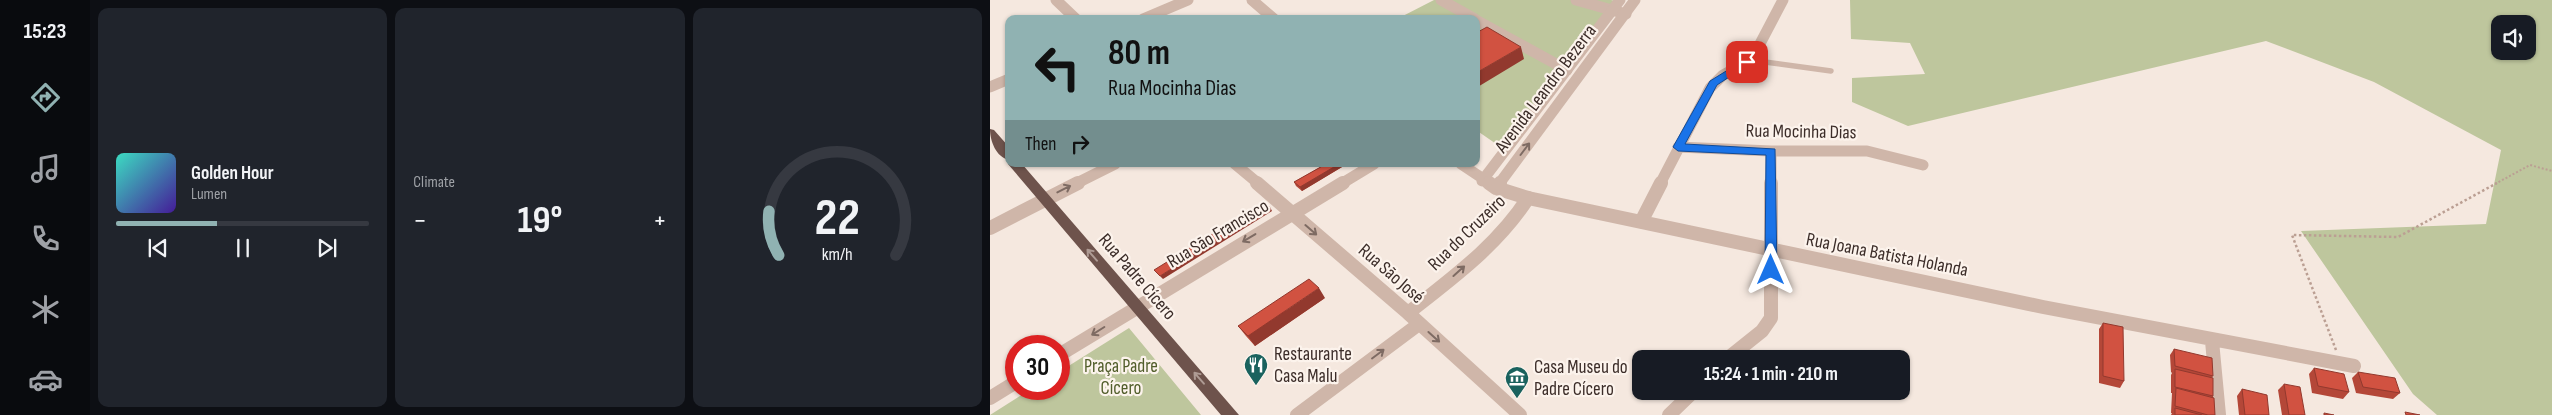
<!DOCTYPE html>
<meta charset="utf-8">
<style>
:root{--surface:#171b24;--page:#20242c;--text:#f1f3f6;--muted:#9ea1a6;--line:#363941;--accent:#90b2b2}
body{margin:0;font-family:"Sofia Sans Condensed",sans-serif;background:var(--page);color:var(--text);height:100vh;display:flex;flex-direction:column;font-size:19px;white-space:nowrap}
*{box-sizing:border-box;margin:0}
p{font-size:16px;color:var(--muted)}
.icon{flex:none;width:28px;height:28px;fill:none;stroke:currentColor;stroke-width:2;stroke-linecap:round;stroke-linejoin:round}
.map{position:relative;flex:1;overflow:hidden}
.side{display:flex;flex-direction:column;gap:8px;padding:8px;background:#0d0f14;width:900px}
.side>*{flex:none}
.banner{position:absolute;left:15px;top:15px;width:475px;height:152px;border-radius:10px;box-shadow:0 1px 4px #0004;background:#90b2b2;color:#111;overflow:hidden}
.buttons{position:absolute;left:1501px;top:15px;display:grid;gap:10px}
.buttons a{display:grid;place-items:center;width:45px;height:45px;border-radius:10px;background:var(--surface);box-shadow:0 1px 4px #0004;font-size:25px}
.speed{position:absolute;left:15px;top:335px;display:flex;gap:10px;font-size:25px;font-weight:700;text-align:center}
.speed>*{display:grid;place-content:center;width:65px;height:65px;border-radius:50%;background:var(--surface);box-shadow:0 1px 4px #0004;line-height:1}
.speed .limit{border:8px solid #d22;background:#fff;color:#111}
.pin{position:absolute;display:grid;place-items:center;width:42px;height:42px;color:#fff;margin:-21px;border-radius:10px;box-shadow:0 2px 8px #0006}
.me{position:absolute;width:55px;margin:-28px;rotate:0deg;stroke-linejoin:round;filter:drop-shadow(0 0 4px #0008)}
.turn{display:flex;align-items:center;gap:18px;height:105px;padding:0 20px;font-size:22px}
.turn .icon{width:65px;height:65px;stroke-width:2.5}
.turn b{display:block;font-size:35px;line-height:42px}
.then{display:flex;align-items:center;height:48px;padding:0 20px;background:#0003;gap:10px;font-size:19px}
.big{font-size:38px;font-weight:700;line-height:1.1}
.side .widget{flex:1;display:flex;flex-direction:column;justify-content:center;gap:8px;min-width:0;padding:0 18px;border-radius:10px;background:var(--page)}
.side .dial{align-items:center;gap:0}
.dial svg{height:130px;overflow:visible;fill:none;stroke:var(--line);stroke-width:7;stroke-linecap:round;text-anchor:middle}
.dial text{fill:var(--text);stroke:none}
.song{display:flex;align-items:center;gap:15px}
.cover{width:60px;height:60px;border-radius:8px;background:linear-gradient(135deg,hsl(170 70% 55%),hsl(260 70% 35%))}
.played{height:5px;border-radius:2px;background:linear-gradient(90deg,var(--accent) 40%,var(--line) 40%)}
.keys{display:flex;justify-content:space-around;direction:ltr}
.heat{display:flex;justify-content:space-between;align-items:center;font-size:28px;direction:ltr}
.side .tiles{flex:1;display:grid;gap:8px;grid-template-columns:repeat(3,1fr)}
.trip{position:absolute;left:642px;top:350px;width:278px;height:50px;border-radius:10px;background:var(--surface);box-shadow:0 1px 4px #0004;font-weight:700;line-height:50px;text-align:center}
main{display:flex;flex:1;min-height:0}
.tab-bar{display:flex;flex-direction:column;width:90px;justify-content:space-around;align-items:center;background:#090b0e;color:var(--muted)}
.tab-bar .icon{width:35px;height:35px}
.tab-bar .on{color:var(--accent)}
.tab-bar b{font-size:22px;color:var(--text)}
.map>svg:first-child{display:block}
</style>
<main>
<nav class="tab-bar">
<b>15:23</b>
<svg class="icon on" aria-label="directions" viewBox="0 0 24 24"><path d="M12 3l9 9-9 9-9-9zM9 14v-3h6M13 9l2 2-2 2"/></svg>
<svg class="icon" aria-label="music" viewBox="0 0 24 24"><path d="M9 18V5l10-2v13"/><circle cx="6" cy="18" r="3"/><circle cx="16" cy="16" r="3"/></svg>
<svg class="icon" aria-label="phone" viewBox="0 0 24 24"><path d="M5 4h4l2 5-3 2q2 4 5 5l2-3 5 2v4C11 20 4 13 5 4z"/></svg>
<svg class="icon" aria-label="climate" viewBox="0 0 24 24"><path d="M12 3v18M4 7l16 10M4 17L20 7"/></svg>
<svg class="icon" aria-label="car" viewBox="0 0 24 24"><path d="M5 17H2v-5l4-1 3-4h7l3 4 3 1v5h-3M9 17h6M6 11h13"/><circle cx="7" cy="17" r="2"/><circle cx="17" cy="17" r="2"/></svg>
</nav>
<section class="side">
<div class="tiles">
<div class="widget">
<div class="song"><i class="cover"></i><div><b>Golden Hour</b><p>Lumen</p></div></div>
<div class="played"></div>
<div class="keys"><svg class="icon" aria-label="previous" viewBox="0 0 24 24"><path d="M18 5L8 12l10 7zM5 5v14"/></svg><svg class="icon" aria-label="pause" viewBox="0 0 24 24"><path d="M8 5v14M16 5v14"/></svg><svg class="icon" aria-label="next" viewBox="0 0 24 24"><path d="M6 5l10 7-10 7zM19 5v14"/></svg></div>
</div>
<div class="widget"><p>Climate</p>
<div class="heat"><a>−</a><b class="big">19°</b><a>+</a></div>
</div>
<div class="widget dial"><svg viewBox="0 0 100 80">
<path d="M14 69A42 42 0 1 1 86 69"/>
<path d="M14 69A42 42 0 0 1 8 42" stroke="#90b2b2"/>
<text x="50" y="56" font-size="32" font-weight="700">22</text>
<text x="50" y="72" font-size="11">km/h</text>
</svg></div>
</div>
</section>
<div class="map">
<svg width="1562" height="415" viewBox="0 0 1562 415">
<rect width="100%" height="100%" fill="#f5e8df"/>
<path fill="#bec69d" fill-rule="evenodd" d="M 444,0 L 621,0 L 626,1 L 512,148 L 486,130 L 486,19 L 407,19 Z
M 860,0 L 1562,0 L 1562,415 L 1447,415 L 1423,394 L 1311,231 L 1496,224 L 1511,150 L 1384,82 L 1276,41 L 918,126 L 862,102 L 862,78 L 935,74 L 920,43 L 861,39 ZM 1510,24 L 1538,24 L 1538,51 L 1510,51 Z
M 139,328 L 211,415 L 0,415 L 41,389 L 69,389 L 69,372 Z"/>
<g fill="none" stroke-linecap="round" stroke-linejoin="round">
<path stroke="#bb9f93" stroke-width="2" stroke-dasharray="2 2" stroke-linecap="butt" d="M 1505,184 L 1540,165 L 1562,171"/>
<path stroke="#bb9f93" stroke-width="2.5" stroke-dasharray="2.5 2.5" stroke-linecap="butt" d="M 1346,350 L 1302,235 L 1408,237 L 1507,183"/>
<path stroke="#cfb6a9" stroke-width="5.5" d="M 760,60 L 841,71"/>
<path stroke="#cfb6a9" stroke-width="11" d="M 262,0 L 284,19
M 451,0 L 485,19
M 586,0 L 636,14
M 153,19 L 198,0
M 486,20 L 577,70
M 0,87 L 19,79
M 688,147 L 781,151 L 877,151 L 933,165
M 781,151 L 781,184
M 670,184 L 720,88 L 733,75 L 762,59 L 793,0"/>
<path stroke="#cfb6a9" stroke-width="14" d="M 538,198 L 1053,307 L 1364,366
M 651,222 L 671,183
M 1222,341 L 1229,415
M 737,359 L 772,331 L 781,318 L 781,183
M 679,415 L 704,391"/>
<path stroke="#cfb6a9" stroke-width="11" d="M 66,0 L 86,19
M 245,164 L 269,184
M 471,164 L 501,184
M 492,181 L 630,0
M 85,184 L 125,164
M 351,184 L 384,164
M 509,184 L 645,0"/>
<path stroke="#cfb6a9" stroke-width="14" d="M 267,183 L 418,313 L 530,415
M 506,188 L 510,183
M 0,228 L 88,183
M 418,313 C 462,278 507,246 538,198 L 506,188 L 499,183
M 69,355 L 353,183
M 0,398 L 26,382
M 307,415 L 429,324"/>
<path fill="#6e534c" fill-rule="evenodd" d="M 0,129 L 4,130 L 19,147 L 19,160 C 6,157 0,141 0,129 Z
M 18,164 L 32,164 L 249,415 L 231,415 Z"/>
</g>
<path fill="#b44738" d="M 336,164 L 357,164 L 312,191 L 306,186 L 304,182 Z
M 335,298 L 265,346 L 256,336 L 248,326 Z
M 1113,323 L 1134,381 L 1130,388 L 1109,383 L 1109,329 Z
M 1184,349 L 1223,376 L 1221,378 L 1225,415 L 1181,415 L 1182,413 L 1181,413 L 1182,393 L 1181,393 L 1181,375 L 1182,373 L 1181,372 L 1180,355 Z
M 1324,368 L 1359,392 L 1353,399 L 1322,393 L 1319,374 Z
M 1368,372 L 1410,393 L 1403,399 L 1366,393 L 1362,378 Z
M 1294,384 L 1315,415 L 1292,415 L 1288,390 Z
M 1252,389 L 1279,415 L 1249,415 L 1247,396 Z"/>
<path fill="#92392e" d="M 531,47 L 534,59 L 486,88 L 486,73 Z
M 349,164 L 357,164 L 312,191 L 310,187 Z
M 280,207 L 282,211 L 173,279 L 170,276 Z
M 329,288 L 335,298 L 265,346 L 258,336 Z"/>
<path fill="#d15241" stroke="#92392e" d="M 497,27 L 531,47 L 486,73 L 486,33 Z
M 336,164 L 349,164 L 310,187 L 304,182 Z
M 274,202 L 280,207 L 170,276 L 164,270 Z
M 319,279 L 329,288 L 258,336 L 248,326 Z
M 1113,323 L 1133,327 L 1134,381 L 1113,376 Z
M 1184,349 L 1222,358 L 1223,376 L 1185,366 Z
M 1324,368 L 1354,374 L 1359,392 L 1328,386 Z
M 1185,369 L 1223,378 L 1223,396 L 1185,387 Z
M 1368,372 L 1405,378 L 1410,393 L 1373,387 Z
M 1294,384 L 1310,387 L 1315,415 L 1299,415 Z
M 1186,388 L 1224,398 L 1225,415 L 1218,415 L 1185,406 Z
M 1252,389 L 1277,395 L 1279,415 L 1255,415 Z
M 1185,408 L 1212,415 L 1185,415 Z
M 1415,412 L 1430,415 L 1416,415 Z
M 1334,413 L 1344,415 L 1334,415 Z"/>
<defs><path id="oneway-shaft" d="M-6 0H5M1.5-3L5.5 0L1.5 3" fill="none" stroke-width="1.6" stroke-linecap="round" stroke-linejoin="round" transform="scale(1.25)"/></defs>
<g stroke="#7e6b63">
<use href="#oneway-shaft" transform="translate(535 149) rotate(-53)"/>
<use href="#oneway-shaft" transform="translate(74 189) rotate(-27)"/>
<use href="#oneway-shaft" transform="translate(321 230) rotate(41)"/>
<use href="#oneway-shaft" transform="translate(259 238) rotate(149)"/>
<use href="#oneway-shaft" transform="translate(469 271) rotate(-42)"/>
<use href="#oneway-shaft" transform="translate(108 331) rotate(148)"/>
<use href="#oneway-shaft" transform="translate(444 337) rotate(42)"/>
<use href="#oneway-shaft" transform="translate(388 354) rotate(-37)"/>
</g>
<g stroke="#ae9b94">
<use href="#oneway-shaft" transform="translate(102 255) rotate(-131)"/>
<use href="#oneway-shaft" transform="translate(209 378) rotate(-131)"/>
</g>
<path fill="#1a73e8" stroke="#114b97" d="M 754,60 L 762,62 L 727,85 L 695,144 L 785,149 L 787,270 L 781,274 L 775,270 L 776,155 L 688,151 L 683,147 L 720,81 Z"/>
<defs>
<g id="restaurant-pin" transform="scale(1.25)"><path d="M0 17L-7.5 6A9.5 9.5 0 1 1 7.5 6Z" fill="#1a625e" stroke="#fcf3ec"/><path d="M-5-6h1v4h1v-4h1v4h1v-4h1v5L-1.5 .5V6h-2V.5L-5-1ZM5-6V6H3V1.5H1.5Q1.5-4 5-6Z" fill="#fff"/></g>
<g id="museum-pin" transform="scale(1.25)"><path d="M0 17L-7.5 6A9.5 9.5 0 1 1 7.5 6Z" fill="#1a625e" stroke="#fcf3ec"/><path d="M0-6L6-3V-2H-6V-3ZM-5-1h2V3h-2ZM-1-1h2V3h-2ZM3-1h2V3H3ZM-6 4H6V6H-6Z" fill="#fff"/></g>
</defs>
<g fill-rule="evenodd">
<use href="#restaurant-pin" x="266" y="365"/>
<use href="#museum-pin" x="527" y="378"/>
</g>
<g text-anchor="middle" dominant-baseline="central" stroke-width="4.5" stroke-linejoin="round" paint-order="stroke">
<g font-size="19" fill="#3c2d29" stroke="#fcf3ec">
<text transform="translate(556 89) rotate(-53)">Avenida Leandro Bezerra</text>
<text transform="translate(811 132) rotate(1)">Rua Mocinha Dias</text>
<text transform="translate(477 233) rotate(-44)">Rua do Cruzeiro</text>
<text transform="translate(228 234) rotate(-31)">Rua São Francisco</text>
<text transform="translate(897 255) rotate(11)">Rua Joana Batista Holanda</text>
<text transform="translate(401 274) rotate(41)">Rua São José</text>
<text transform="translate(147 277) rotate(49)">Rua Padre Cícero</text>
</g>
<g font-size="19" fill="#3c2d29" stroke="#fcf3ec" text-anchor="start">
<text x="284" y="354">Restaurante<tspan x="284" dy="22">Casa Malu</tspan></text>
<text x="544" y="367">Casa Museu do<tspan x="544" dy="22">Padre Cícero</tspan></text>
</g>
<g font-size="19" fill="#515d2a" stroke="#fcf3ec">
<text x="131" y="366">Praça Padre<tspan x="131" dy="22">Cícero</tspan></text>
</g>
</g>
</svg>
<div class="buttons">
<a><svg class="icon" aria-label="sound" viewBox="0 0 24 24"><path d="M4 9h4l5-4v14l-5-4H4zM17 9q2 3 0 6"/></svg></a>
</div>
<div class="speed"><div class="limit">30</div></div>
<div class="pin" style="left:757px;top:62px;background:#d93025"><svg class="icon" aria-label="arrive" viewBox="0 0 24 24"><path d="M6 21V4h12l-3 4 3 4H6"/></svg></div>
<svg class="me" style="left:781px;top:270px" viewBox="-20 -20 40 40"><path d="M0-17L14 15 0 8-14 15z" fill="#1a73e8" stroke="#fff" stroke-width="4"/></svg>
<div class="trip">15:24 · 1 min · 210 m</div>
<div class="banner">
<div class="turn"><svg class="icon" aria-label="left" viewBox="0 0 24 24"><path d="M17 20v-9H6M10 6l-5 5 5 5"/></svg><div><b>80 m</b>Rua Mocinha Dias</div></div>
<div class="then">Then<svg class="icon" aria-label="right" viewBox="0 0 24 24"><path d="M7 20v-9h11M14 6l5 5-5 5"/></svg></div>
</div>
</div>
</main>
